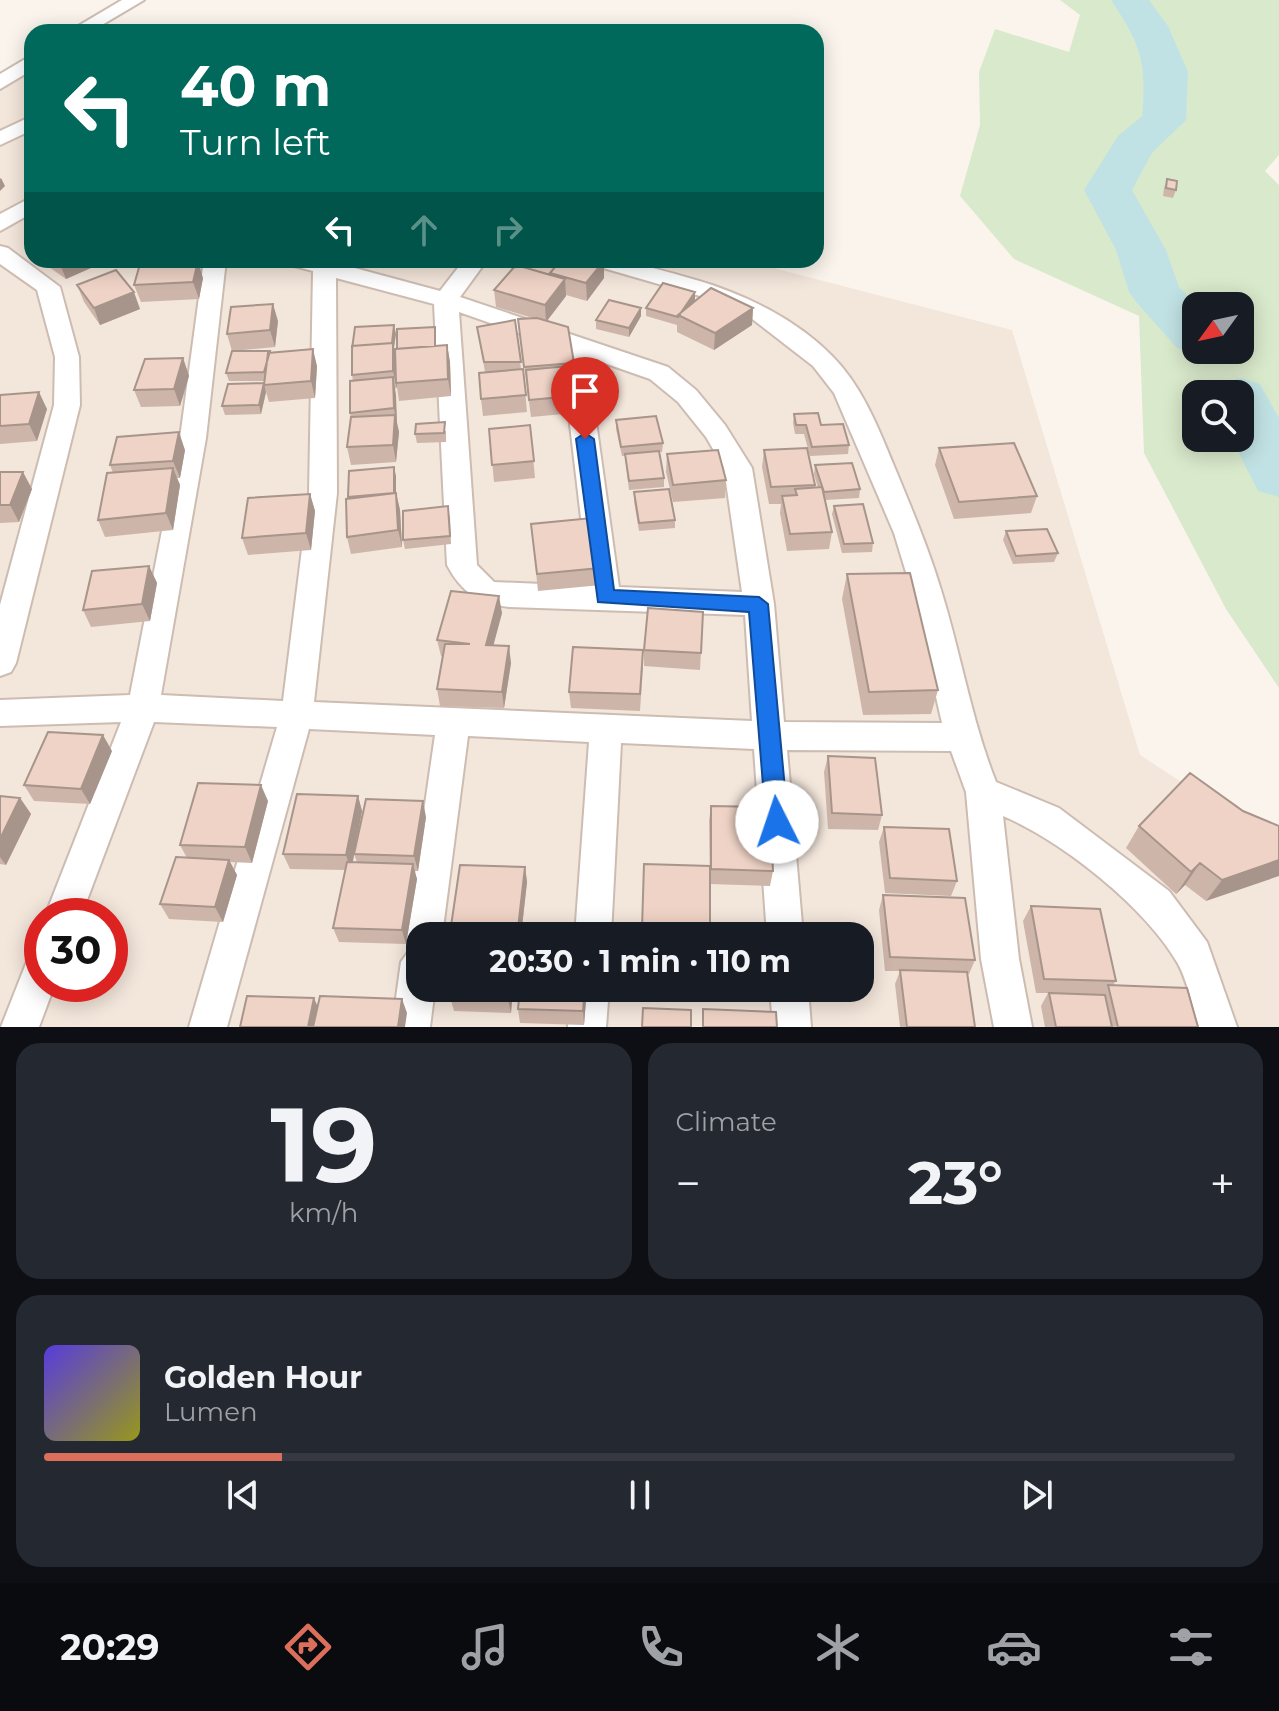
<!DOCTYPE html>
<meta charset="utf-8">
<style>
:root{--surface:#171b24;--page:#242831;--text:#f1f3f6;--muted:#9ea1a6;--line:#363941;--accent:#db6f5c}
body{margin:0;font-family:Montserrat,sans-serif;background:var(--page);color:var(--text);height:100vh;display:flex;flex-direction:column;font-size:30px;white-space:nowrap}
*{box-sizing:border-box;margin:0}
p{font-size:26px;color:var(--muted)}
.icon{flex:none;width:44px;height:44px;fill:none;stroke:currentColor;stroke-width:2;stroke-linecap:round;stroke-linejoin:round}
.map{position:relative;height:1027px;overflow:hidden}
.panel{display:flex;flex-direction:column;gap:16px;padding:16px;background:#0d0f14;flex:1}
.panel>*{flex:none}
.guide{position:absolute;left:24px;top:24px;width:800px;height:244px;border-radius:24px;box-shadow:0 4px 20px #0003;background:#00695c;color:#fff;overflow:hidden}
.needle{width:52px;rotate:237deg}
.buttons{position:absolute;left:1182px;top:292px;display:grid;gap:16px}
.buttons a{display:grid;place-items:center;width:72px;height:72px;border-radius:16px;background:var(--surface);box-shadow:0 4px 20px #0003;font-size:40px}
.speed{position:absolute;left:24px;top:898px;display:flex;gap:16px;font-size:40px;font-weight:700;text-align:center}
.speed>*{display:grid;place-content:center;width:104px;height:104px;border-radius:50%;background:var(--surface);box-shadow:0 4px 20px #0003;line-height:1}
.speed .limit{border:12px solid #d22;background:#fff;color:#111}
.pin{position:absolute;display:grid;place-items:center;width:68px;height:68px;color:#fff;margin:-82px -34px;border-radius:50% 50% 50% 0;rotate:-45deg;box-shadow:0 0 8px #0007}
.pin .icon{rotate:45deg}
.me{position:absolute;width:88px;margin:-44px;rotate:356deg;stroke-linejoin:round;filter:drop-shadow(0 0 6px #0008)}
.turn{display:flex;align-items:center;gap:28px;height:168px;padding:0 24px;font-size:36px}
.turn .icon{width:104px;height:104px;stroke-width:2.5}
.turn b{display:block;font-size:56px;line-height:68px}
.lanes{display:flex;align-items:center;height:76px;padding:0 24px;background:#0003;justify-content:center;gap:40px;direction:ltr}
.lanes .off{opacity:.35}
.big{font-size:60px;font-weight:700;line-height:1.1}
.panel .tile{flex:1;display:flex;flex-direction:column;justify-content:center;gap:12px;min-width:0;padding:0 28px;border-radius:24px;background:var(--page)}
.panel .dial{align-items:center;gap:0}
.dial b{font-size:104px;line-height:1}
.song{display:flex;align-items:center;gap:24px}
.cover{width:96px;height:96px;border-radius:12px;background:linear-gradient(135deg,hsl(250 70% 55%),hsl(60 70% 35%))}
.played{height:8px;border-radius:4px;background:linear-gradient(90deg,var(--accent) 20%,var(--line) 20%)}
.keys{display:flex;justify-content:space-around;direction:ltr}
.heat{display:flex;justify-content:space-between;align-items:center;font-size:44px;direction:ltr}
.panel .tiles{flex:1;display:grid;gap:16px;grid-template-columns:1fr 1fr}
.tile:last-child{grid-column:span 2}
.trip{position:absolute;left:406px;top:922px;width:468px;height:80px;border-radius:24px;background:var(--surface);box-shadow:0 4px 20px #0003;font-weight:700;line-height:80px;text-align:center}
.dock{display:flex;height:128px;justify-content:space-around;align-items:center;background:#090b0e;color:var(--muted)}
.dock .icon{width:56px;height:56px}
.dock .current{color:var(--accent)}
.dock b{font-size:36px;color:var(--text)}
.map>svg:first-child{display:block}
</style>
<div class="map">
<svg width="1279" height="1027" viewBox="0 0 1279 1027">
<rect width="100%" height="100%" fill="#fbf4ec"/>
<path fill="#f3e6db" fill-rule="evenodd" d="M 16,75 L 32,79 L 32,260 L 743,260 L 1012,330 L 1140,755 L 1279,846 L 1279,1027 L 0,1027 L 0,90 ZM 42,916 L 110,916 L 110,984 L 42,984 ZM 420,936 L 860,936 L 860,988 L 420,988 Z"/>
<path fill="#d9e9cb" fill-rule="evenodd" d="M 1060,0 L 1279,0 L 1279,155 L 1265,171 L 1279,185 L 1279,688 L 1226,609 L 1144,453 L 1139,316 L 1014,259 L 960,196 L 980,125 L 979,72 L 995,29 L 1069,52 L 1080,15 ZM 1196,306 L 1240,306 L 1240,350 L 1196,350 ZM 1196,394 L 1240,394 L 1240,438 L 1196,438 Z"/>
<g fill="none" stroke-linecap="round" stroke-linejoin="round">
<path fill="#c1e2e4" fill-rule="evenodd" d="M 1111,0 L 1149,0 L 1168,26 L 1188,72 L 1186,120 L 1152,153 L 1132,190 L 1166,250 L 1179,287 L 1198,306 L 1196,350 L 1208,350 L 1196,353 L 1177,348 L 1137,303 L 1129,292 L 1116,250 L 1084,190 L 1118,136 L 1142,116 C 1147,62 1141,45 1111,0 Z
M 1240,378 L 1260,384 L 1279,418 L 1279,497 L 1258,491 L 1231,438 L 1240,438 L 1240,394 L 1214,394 L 1220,384 Z"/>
<g stroke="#cdbcb2" stroke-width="4">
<path id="minor" d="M 122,0 L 144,0 L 90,32 L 68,32 Z
M 32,55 L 32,70 L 0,89 L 0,74 Z
M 32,116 L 32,130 L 0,145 L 0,131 Z
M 32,197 L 32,213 L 0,231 L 0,214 Z
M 0,246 L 8,248 L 60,287 L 79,357 L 80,405 L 16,663 L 11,672 L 0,676 L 0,605 L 54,405 L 55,357 L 37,290 L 0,264 Z
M 204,260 L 226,260 L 206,438 L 161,695 L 283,701 L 309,493 L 313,271 L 290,265 L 287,260 L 325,260 L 440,291 L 464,260 L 487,260 L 460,297 L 668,367 L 696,390 L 725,425 L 752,468 L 774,604 L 784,722 L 942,723 L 912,592 L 894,533 L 834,393 L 813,366 L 751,318 L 700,296 L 593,265 L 590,260 C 629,260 658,269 696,280 C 744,294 796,319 832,356 C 862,386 878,427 894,466 C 911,507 928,547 941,590 C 961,654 971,719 996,782 L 1059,808 L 1169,891 L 1207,942 L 1237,1027 L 1199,1027 C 1192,1006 1188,981 1177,962 C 1144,906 1062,841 1003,816 L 1019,959 L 1032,1027 L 994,1027 L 981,959 L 966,792 L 951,751 L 787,750 L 803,936 L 767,936 L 754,749 L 621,743 L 611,936 L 575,936 L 589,742 L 468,736 L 442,936 L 420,936 L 420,988 L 435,988 L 430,1027 L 392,1027 L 401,962 L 411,948 L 406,936 L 435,735 L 309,729 L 227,1027 L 189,1027 L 277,727 L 154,722 L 81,916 L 45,916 L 121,722 L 0,726 L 0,700 L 130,695 L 180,438 ZM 336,278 L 434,304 L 447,565 C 462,593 478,603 509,607 L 745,615 L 752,721 L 314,702 L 337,493 ZM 459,312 L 561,348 L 589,586 L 494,582 L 477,565 ZM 587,357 L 650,379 L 678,402 L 706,437 L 724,468 L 742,592 L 619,587 Z
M 42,951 L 42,984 L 55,984 L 39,1027 L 1,1027 L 29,956 Z
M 571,988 L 609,988 L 606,1027 L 568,1027 Z
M 770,988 L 808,988 L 811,1027 L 773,1027 Z"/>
</g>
<use href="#minor" fill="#fff" fill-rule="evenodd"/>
</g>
<path fill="#ceb5aa" d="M 1167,179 L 1176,190 L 1173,198 L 1163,196 L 1164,188 Z
M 39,260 L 109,260 L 66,279 Z
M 127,260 L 154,260 L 148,264 L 203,278 L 199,299 L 141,302 L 134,285 L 140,265 Z
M 511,266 L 604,278 L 587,301 L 566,295 L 566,296 L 547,321 L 574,363 L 575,380 L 570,380 L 574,413 L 531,417 L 520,337 L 533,318 L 496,307 L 494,290 L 512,270 Z
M 77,285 L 140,309 L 100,325 L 84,302 Z
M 694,301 L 753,308 L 752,325 L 714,350 L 677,332 L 677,325 L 646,316 L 646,308 Z
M 641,316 L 629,337 L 596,329 L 596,320 Z
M 515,320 L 521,369 L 523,369 L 527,412 L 483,416 L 481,399 L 485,372 L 477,327 Z
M 278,321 L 275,347 L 232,351 L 227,334 Z
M 396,334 L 394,347 L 395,354 L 436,336 L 436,345 L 447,345 L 450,362 L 451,396 L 399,401 L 397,387 L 395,389 L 397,423 L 399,432 L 396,462 L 351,465 L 347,447 L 351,419 L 350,413 L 353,381 L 352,375 Z
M 270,351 L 270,353 L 317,366 L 315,398 L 269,402 L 264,385 L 265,381 L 229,381 L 226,373 Z
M 183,358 L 189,376 L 180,406 L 141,407 L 134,390 Z
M 266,392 L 261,414 L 225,415 L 222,406 Z
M 0,395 L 47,409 L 37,441 L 0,444 Z
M 794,414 L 849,445 L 848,454 L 810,456 L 804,434 L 795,434 L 793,423 Z
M 616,420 L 663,443 L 662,452 L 659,452 L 664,478 L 664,487 L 629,490 L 625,456 L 622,456 L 616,429 Z
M 530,425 L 535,478 L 494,482 L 489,429 Z
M 446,431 L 446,442 L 417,443 L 415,434 Z
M 939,448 L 1037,496 L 1031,513 L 954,519 L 935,465 Z
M 185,450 L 180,478 L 177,478 L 180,485 L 173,530 L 105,537 L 98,520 L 113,473 L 110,465 Z
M 764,450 L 815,485 L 815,488 L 818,488 L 814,474 L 815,465 L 860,489 L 859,498 L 825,500 L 832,532 L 829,549 L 787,551 L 780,513 L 781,504 L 769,504 L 762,467 Z
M 667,454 L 726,480 L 725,498 L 673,502 L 666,472 Z
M 349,471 L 396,476 L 396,493 L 400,510 L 402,547 L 351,554 L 347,537 Z
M 0,472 L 32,489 L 19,522 L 0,523 Z
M 634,492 L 675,520 L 675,528 L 639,531 L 634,501 Z
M 310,494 L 315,511 L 311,550 L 248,555 L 242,538 Z
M 834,506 L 873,543 L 872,552 L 842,553 L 832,514 Z
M 450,515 L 451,544 L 405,549 L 403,540 Z
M 531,524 L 600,568 L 601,585 L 538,591 Z
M 1006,531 L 1058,553 L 1054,562 L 1013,564 L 1003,540 Z
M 149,566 L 157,583 L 150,621 L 91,627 L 83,610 Z
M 847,574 L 938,690 L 931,714 L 863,715 L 842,599 Z
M 703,612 L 700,670 L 644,666 L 644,650 Z
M 502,613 L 493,645 L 511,663 L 504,708 L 440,706 L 437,689 L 443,657 L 441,656 L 437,640 Z
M 643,667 L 640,711 L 571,708 L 569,692 Z
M 112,751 L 90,804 L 34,801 L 24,785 Z
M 828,756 L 882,815 L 878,830 L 828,829 L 824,772 Z
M 0,796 L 20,798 L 31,814 L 6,865 L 0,864 Z
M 358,796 L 362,811 L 353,862 L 357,862 L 354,854 L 426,817 L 418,871 L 414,871 L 417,879 L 406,944 L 339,942 L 333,928 L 345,870 L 290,869 L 283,854 Z
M 268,801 L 252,863 L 230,862 L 237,875 L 223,922 L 169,919 L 160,904 L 187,858 L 180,845 Z
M 711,806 L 773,871 L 770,886 L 710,884 L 709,821 Z
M 1243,811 L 1279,826 L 1206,901 L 1185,885 L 1176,894 L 1126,848 L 1139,826 Z
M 884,827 L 957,881 L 951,896 L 885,893 L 879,842 Z
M 644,864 L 710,930 L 709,936 L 642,936 Z
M 525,867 L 527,882 L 521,936 L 454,936 L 451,926 Z
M 883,895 L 975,960 L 969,974 L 967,974 L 975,1027 L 900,1027 L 895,984 L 900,971 L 885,971 L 879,910 Z
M 1031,906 L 1116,981 L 1113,985 L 1198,1027 L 1045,1027 L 1041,1006 L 1048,993 L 1036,993 L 1023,921 Z
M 451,988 L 513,988 L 511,1013 L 454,1011 L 450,997 Z
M 587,988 L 584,1025 L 520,1023 L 518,1009 Z"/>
<path fill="#a7948b" d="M 1,178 L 5,186 L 0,191 L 0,179 Z
M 63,260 L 109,260 L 66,279 L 59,262 Z
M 142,260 L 154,260 L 144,267 Z
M 198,261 L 203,278 L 199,299 L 193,282 Z
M 604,261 L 604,278 L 587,301 L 586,283 Z
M 565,279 L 566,296 L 546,322 L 545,305 Z
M 134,292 L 140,309 L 100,325 L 94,308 Z
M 695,292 L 695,301 L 679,316 Z
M 273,304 L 278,321 L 275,347 L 270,330 Z
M 641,308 L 641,316 L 629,337 L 629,328 Z
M 753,308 L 752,325 L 714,350 L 715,333 Z
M 394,325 L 396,334 L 394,347 L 396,360 L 397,389 L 393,371 L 392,347 Z
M 447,345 L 450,362 L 451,396 L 448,379 Z
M 313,349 L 317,366 L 315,398 L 311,381 Z
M 183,358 L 189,376 L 180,406 L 174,389 Z
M 393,377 L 396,395 L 397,423 L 399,432 L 396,462 L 393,445 L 395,417 L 394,408 Z
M 264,383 L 266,392 L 261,414 L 259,405 Z
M 39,392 L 47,409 L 37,441 L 29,424 Z
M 179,432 L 185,450 L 180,478 L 173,461 Z
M 394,467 L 396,476 L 396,502 L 394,493 Z
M 173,468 L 180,485 L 173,530 L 166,513 Z
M 23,472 L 32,489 L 19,522 L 10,505 Z
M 396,493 L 400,510 L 402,547 L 398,530 Z
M 310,494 L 315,511 L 311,550 L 306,533 Z
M 149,566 L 157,583 L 150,621 L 142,604 Z
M 499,596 L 502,613 L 489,662 L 486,645 Z
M 509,646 L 511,663 L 504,708 L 502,692 Z
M 103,735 L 112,751 L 90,804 L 81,789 Z
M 261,785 L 268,801 L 252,863 L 245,847 Z
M 358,796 L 362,811 L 351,871 L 346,855 Z
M 20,798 L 31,814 L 6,865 L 0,857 L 0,839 Z
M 423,801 L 426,817 L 418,871 L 414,856 Z
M 229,860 L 237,875 L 223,922 L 215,907 Z
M 1279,860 L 1279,876 L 1206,901 L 1222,880 Z
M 1200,863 L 1185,885 L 1176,894 L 1191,872 Z
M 413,864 L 417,879 L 406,944 L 402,930 Z
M 525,867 L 527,882 L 521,936 L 520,936 L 518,928 Z
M 509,988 L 513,988 L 511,1013 L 508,999 Z
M 585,988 L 587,988 L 584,1025 L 583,1011 Z
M 314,998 L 320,1012 L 317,1027 L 308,1027 Z
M 402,999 L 407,1013 L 405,1027 L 398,1027 Z"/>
<path fill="#efd3c6" stroke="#a7948b" stroke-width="2" d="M 1167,179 L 1177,181 L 1176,190 L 1166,188 Z
M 516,260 L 561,260 L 550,273 L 550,275 L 516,265 L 515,267 L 511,266 Z
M 561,260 L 599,260 L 604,261 L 586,283 L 550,273 Z
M 198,261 L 193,282 L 134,285 L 140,264 Z
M 516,265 L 565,279 L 545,305 L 494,290 Z
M 116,270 L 134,292 L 94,308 L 77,285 Z
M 663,283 L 695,292 L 678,317 L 646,308 Z
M 711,288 L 753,308 L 715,333 L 678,315 Z
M 609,300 L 641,308 L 629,328 L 596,320 Z
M 273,304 L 270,330 L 227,334 L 231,307 Z
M 537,318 L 568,327 L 574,363 L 524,367 L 518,319 Z
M 515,320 L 521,362 L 484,362 L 477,327 Z
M 394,325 L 392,343 L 352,346 L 352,349 L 355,327 Z
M 435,327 L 435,346 L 397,349 L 397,329 Z
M 393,343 L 393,371 L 352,375 L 352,346 Z
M 447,345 L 448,379 L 396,383 L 395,349 Z
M 313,349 L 311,381 L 264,385 L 268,353 Z
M 232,351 L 270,351 L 264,372 L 226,373 Z
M 183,358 L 174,389 L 134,390 L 145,359 Z
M 568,366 L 573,396 L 529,400 L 526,370 Z
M 523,369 L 526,395 L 481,399 L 479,373 Z
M 393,377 L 394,408 L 350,413 L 350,381 Z
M 264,383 L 259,405 L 222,406 L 228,384 Z
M 39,392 L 29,424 L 0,426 L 0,395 Z
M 818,413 L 821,425 L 843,424 L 849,445 L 812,447 L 806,425 L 796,425 L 794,414 Z
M 395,415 L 393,445 L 347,447 L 351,417 Z
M 656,416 L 663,443 L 621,447 L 616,420 Z
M 445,422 L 444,433 L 415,434 L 416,424 Z
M 530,425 L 534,461 L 492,465 L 489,429 Z
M 179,432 L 173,461 L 110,465 L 117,437 Z
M 1014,443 L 1037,496 L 959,502 L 939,448 Z
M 807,448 L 815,485 L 771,487 L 764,450 Z
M 718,450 L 726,480 L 673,485 L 667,454 Z
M 659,451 L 664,478 L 629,481 L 625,454 Z
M 852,463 L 860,489 L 824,492 L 815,465 Z
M 394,467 L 394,493 L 348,497 L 349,471 Z
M 173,468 L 166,513 L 98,520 L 107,473 Z
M 0,472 L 23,472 L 10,505 L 0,505 Z
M 822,487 L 832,532 L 790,534 L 782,496 L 797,495 L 795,489 Z
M 669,489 L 675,520 L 639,523 L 634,492 Z
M 396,493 L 398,530 L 347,537 L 346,499 Z
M 310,494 L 306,533 L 242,538 L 248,498 Z
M 863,504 L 873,543 L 844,544 L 834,506 Z
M 448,506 L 450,536 L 403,540 L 403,511 Z
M 592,518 L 600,568 L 537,574 L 531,524 Z
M 1047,529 L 1058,553 L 1016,556 L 1006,531 Z
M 149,566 L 142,604 L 83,610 L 92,571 Z
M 910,573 L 938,690 L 869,692 L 847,574 Z
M 451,591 L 499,596 L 486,645 L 509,646 L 502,692 L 437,689 L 445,644 L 470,644 L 437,640 Z
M 648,608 L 703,612 L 701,653 L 644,650 Z
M 573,647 L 643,650 L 640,694 L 569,692 Z
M 48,732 L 103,735 L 81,789 L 24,785 Z
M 828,756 L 875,758 L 882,815 L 832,813 Z
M 1190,773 L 1243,811 L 1279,826 L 1279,860 L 1222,880 L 1200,863 L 1191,872 L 1139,826 Z
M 198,783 L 261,785 L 245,847 L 180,845 Z
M 297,794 L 358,796 L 346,855 L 283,854 Z
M 0,796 L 20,798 L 0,839 Z
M 366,799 L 423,801 L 414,856 L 354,854 Z
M 711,806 L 770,807 L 773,871 L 711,869 Z
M 884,827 L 949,829 L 957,881 L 890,878 Z
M 176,857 L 229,860 L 215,907 L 160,904 Z
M 347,862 L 413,864 L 402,930 L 333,928 Z
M 644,864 L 710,866 L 710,930 L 642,928 Z
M 460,865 L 525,867 L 518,928 L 451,926 Z
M 883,895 L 965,898 L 975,960 L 890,957 Z
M 1031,906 L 1100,909 L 1116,981 L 1044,979 Z
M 526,924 L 588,926 L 588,936 L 525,936 Z
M 900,970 L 967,972 L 975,1027 L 907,1027 Z
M 1108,985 L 1187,988 L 1198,1027 L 1118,1027 Z
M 451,988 L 509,988 L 508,999 L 450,997 Z
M 520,988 L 585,988 L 583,1011 L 518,1009 Z
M 1049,993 L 1105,995 L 1112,1027 L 1056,1027 Z
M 247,996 L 314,998 L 308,1027 L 240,1027 Z
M 320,996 L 402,999 L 398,1027 L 313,1027 Z
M 643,1008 L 691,1010 L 691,1027 L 642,1027 Z
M 703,1009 L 776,1012 L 777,1027 L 703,1027 Z"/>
<path fill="#1a73e8" stroke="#114b97" stroke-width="2" d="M 585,433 L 594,439 L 614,590 L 759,597 L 768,604 L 788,822 L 785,829 L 777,832 L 769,829 L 766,822 L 749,612 L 598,602 L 576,439 Z"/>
</svg>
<div class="buttons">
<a><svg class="needle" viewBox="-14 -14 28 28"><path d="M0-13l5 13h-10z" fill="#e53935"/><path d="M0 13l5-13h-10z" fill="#9ea1a6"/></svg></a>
<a><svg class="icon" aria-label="search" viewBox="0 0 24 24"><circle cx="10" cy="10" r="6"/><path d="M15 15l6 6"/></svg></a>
</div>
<div class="speed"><div class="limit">30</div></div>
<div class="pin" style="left:585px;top:439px;background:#d93025"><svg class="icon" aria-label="arrive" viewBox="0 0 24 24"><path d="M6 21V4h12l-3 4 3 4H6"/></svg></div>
<svg class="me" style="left:777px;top:822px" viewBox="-20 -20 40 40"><circle r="19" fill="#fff"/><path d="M0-13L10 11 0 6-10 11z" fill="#1a73e8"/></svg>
<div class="trip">20:30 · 1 min · 110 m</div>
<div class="guide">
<div class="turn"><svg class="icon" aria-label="left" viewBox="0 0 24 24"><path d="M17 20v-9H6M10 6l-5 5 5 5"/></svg><div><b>40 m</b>Turn left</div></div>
<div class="lanes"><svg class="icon" aria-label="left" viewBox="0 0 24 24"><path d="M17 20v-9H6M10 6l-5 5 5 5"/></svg><svg class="icon off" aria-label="ahead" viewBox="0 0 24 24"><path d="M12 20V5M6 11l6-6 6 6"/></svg><svg class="icon off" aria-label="right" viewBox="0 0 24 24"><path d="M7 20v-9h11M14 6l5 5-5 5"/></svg></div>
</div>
</div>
<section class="panel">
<div class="tiles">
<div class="tile dial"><b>19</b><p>km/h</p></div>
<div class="tile"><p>Climate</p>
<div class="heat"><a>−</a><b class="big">23°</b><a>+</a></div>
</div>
<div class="tile">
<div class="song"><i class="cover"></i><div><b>Golden Hour</b><p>Lumen</p></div></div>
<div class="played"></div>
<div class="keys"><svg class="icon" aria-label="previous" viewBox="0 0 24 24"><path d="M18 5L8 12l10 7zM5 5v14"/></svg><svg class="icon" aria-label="pause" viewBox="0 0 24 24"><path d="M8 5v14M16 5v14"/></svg><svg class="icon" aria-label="next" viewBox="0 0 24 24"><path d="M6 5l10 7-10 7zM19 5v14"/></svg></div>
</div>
</div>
</section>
<nav class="dock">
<b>20:29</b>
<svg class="icon current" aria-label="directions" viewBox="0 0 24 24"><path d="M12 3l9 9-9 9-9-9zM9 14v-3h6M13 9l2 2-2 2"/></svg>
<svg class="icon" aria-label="music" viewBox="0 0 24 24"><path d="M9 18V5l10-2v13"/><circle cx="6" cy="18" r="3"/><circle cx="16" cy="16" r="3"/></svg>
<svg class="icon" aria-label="phone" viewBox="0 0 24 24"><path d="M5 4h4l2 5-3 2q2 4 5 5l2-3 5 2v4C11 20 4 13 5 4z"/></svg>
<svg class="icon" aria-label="climate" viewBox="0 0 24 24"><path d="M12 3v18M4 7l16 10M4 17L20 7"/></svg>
<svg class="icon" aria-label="car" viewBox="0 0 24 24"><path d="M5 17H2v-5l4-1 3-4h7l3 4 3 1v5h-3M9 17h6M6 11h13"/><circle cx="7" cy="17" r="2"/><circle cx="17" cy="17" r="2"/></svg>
<svg class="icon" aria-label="filters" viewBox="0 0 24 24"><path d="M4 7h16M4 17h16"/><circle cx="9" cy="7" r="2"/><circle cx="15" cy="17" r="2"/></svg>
</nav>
